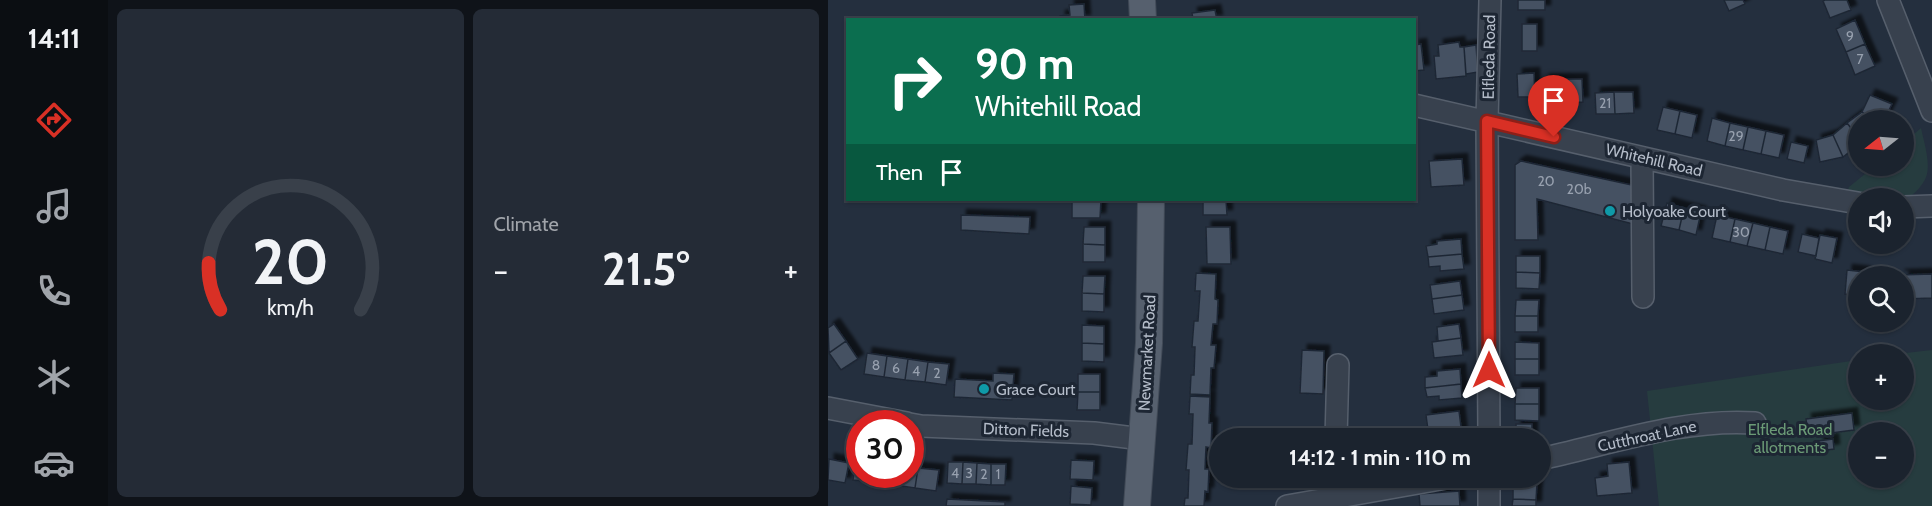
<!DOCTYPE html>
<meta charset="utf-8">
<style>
:root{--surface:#1b232e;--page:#242b36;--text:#f1f3f6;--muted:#a0a4aa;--line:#39404a;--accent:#d93025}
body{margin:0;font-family:Cabin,sans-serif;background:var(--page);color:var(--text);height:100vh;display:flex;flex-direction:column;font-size:22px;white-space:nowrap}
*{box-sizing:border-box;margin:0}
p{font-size:20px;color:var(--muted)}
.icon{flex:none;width:33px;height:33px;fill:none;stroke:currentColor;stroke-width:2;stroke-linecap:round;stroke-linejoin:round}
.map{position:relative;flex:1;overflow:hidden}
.drawer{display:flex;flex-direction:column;gap:9px;padding:9px;background:#0f1319;width:720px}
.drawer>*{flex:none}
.top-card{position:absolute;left:18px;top:18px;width:570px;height:183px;border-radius:0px;box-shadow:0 2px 4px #0004,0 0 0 2px var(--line);background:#0b6e4f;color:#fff;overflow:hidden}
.needle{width:39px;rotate:253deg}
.tools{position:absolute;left:1020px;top:110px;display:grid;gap:12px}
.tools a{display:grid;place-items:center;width:66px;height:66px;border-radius:50%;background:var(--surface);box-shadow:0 2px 4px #0004,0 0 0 2px var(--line);font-size:30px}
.speed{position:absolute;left:18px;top:410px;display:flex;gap:12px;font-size:30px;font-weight:700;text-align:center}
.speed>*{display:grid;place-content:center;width:78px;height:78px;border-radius:50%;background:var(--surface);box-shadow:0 2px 4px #0004,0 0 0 2px var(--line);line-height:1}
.speed .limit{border:9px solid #d22;background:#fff;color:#111}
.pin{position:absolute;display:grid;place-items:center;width:51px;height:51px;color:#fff;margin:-62px -26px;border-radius:50% 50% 50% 0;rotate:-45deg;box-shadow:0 0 6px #0007}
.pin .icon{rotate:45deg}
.me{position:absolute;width:66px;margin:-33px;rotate:0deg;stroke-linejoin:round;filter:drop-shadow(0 0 4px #0008)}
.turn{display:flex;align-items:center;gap:21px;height:126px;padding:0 30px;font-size:27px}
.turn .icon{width:78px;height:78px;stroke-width:2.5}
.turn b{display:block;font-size:42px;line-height:51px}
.then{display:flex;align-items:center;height:57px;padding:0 30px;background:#0003;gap:12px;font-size:22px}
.big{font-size:45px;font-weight:800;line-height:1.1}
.drawer .tile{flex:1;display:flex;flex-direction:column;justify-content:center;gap:9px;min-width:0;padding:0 21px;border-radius:9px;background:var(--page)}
.drawer .dial{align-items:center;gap:0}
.dial svg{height:156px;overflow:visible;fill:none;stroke:var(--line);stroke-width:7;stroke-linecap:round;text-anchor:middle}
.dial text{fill:var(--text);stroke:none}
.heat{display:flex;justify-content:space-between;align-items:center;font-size:33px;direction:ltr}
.drawer .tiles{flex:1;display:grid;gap:9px;grid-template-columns:repeat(2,1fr)}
.trip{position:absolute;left:381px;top:428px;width:342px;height:60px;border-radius:30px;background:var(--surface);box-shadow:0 2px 4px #0004,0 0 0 2px var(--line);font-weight:800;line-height:60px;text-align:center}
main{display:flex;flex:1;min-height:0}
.tab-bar{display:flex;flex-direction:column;width:108px;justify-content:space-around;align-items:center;background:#0b0e12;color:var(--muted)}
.tab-bar .icon{width:42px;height:42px}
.tab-bar .on{color:var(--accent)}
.tab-bar b{font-size:27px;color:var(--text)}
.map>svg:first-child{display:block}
</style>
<main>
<nav class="tab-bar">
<b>14:11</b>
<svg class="icon on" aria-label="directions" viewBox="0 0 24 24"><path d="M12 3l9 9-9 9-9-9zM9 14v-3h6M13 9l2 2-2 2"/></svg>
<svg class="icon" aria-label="music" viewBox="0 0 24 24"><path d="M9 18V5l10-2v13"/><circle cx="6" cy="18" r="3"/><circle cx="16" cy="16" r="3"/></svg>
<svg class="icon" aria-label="phone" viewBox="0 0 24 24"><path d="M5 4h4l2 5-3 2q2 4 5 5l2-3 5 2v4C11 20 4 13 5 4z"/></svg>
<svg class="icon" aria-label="climate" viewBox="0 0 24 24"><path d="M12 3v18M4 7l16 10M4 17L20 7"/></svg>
<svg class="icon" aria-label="car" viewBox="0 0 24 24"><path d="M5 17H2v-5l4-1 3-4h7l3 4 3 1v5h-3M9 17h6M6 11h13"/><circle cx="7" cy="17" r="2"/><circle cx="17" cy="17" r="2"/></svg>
</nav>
<section class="drawer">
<div class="tiles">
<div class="tile dial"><svg viewBox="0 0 100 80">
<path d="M14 69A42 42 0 1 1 86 69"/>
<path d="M14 69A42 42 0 0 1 8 45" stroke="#d93025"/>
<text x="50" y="56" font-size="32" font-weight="700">20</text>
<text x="50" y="72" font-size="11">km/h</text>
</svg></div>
<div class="tile"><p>Climate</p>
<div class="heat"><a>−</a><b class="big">21.5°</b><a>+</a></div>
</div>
</div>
</section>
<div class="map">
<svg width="1104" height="506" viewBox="0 0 1104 506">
<defs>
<filter id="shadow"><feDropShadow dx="5.5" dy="-5.5" stdDeviation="1.5" flood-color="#0009"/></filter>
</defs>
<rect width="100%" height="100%" fill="#242f3e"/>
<path fill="#263c3f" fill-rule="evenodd" d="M 1093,128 C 1096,142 1102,161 1099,174 C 1097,183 1086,196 1078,198 C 1064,201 1032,197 1018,195 L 1021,187 L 1048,165 L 1076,165 L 1076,143 Z
M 1104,350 L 1104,506 L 831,506 L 819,391 L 1030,360 L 1030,399 L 1076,399 L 1076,354 L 1069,354 ZM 1030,432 L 1076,432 L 1076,477 L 1030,477 Z"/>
<path fill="#455162" stroke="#1f2835" stroke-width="1.5" filter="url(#shadow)" d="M 690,0 L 717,0 L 717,10 L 690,10 Z
M 896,0 L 915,0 L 917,4 L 901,11 Z
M 997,0 L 1019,0 L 1023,10 L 1002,18 L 995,1 Z
M 256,4 L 257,20 L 232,20 L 232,16 L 242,15 L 241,5 Z
M 387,10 L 389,20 L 365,20 L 364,13 Z
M 1027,20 L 1037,44 L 1018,52 L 1008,29 Z
M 694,24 L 709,24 L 709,51 L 694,51 Z
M 631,42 L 632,47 L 636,47 L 638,76 L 608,79 L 606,56 L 611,56 L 610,45 Z
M 593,44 L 596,70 L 586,71 L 586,45 Z
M 1037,44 L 1047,66 L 1027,75 L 1018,52 Z
M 648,45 L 650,72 L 638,74 L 636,47 Z
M 706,73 L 707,97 L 690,97 L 689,74 Z
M 735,79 L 736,103 L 717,104 L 716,80 Z
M 735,79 L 754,79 L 755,102 L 736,103 Z
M 786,92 L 787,114 L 768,114 L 767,93 Z
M 786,92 L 805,92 L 806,113 L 787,114 Z
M 1042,95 L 1064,104 L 1056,120 L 1045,120 L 1034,112 Z
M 835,107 L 852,111 L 847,134 L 829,130 Z
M 852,111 L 869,115 L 864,138 L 847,134 Z
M 1034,112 L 1045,120 L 1030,120 L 1030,137 L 1019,123 Z
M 884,118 L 902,123 L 897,146 L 879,141 Z
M 902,123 L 920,127 L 915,150 L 897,146 Z
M 1019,123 L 1030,137 L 1030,145 L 1015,157 L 1005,135 Z
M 920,127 L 938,131 L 933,154 L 915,150 Z
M 938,131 L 956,135 L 951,158 L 933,154 Z
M 1005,135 L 1015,157 L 992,162 L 988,140 Z
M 963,142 L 980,146 L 976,163 L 959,159 Z
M 634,159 L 636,185 L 603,187 L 601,161 Z
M 693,161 L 813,187 L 805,224 L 709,199 L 710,240 L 687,240 L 687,165 Z
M 244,200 L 273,200 L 272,218 L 244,218 Z
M 375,200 L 398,200 L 399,215 L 375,215 Z
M 839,203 L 856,208 L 851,230 L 833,226 Z
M 856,208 L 873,212 L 868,235 L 851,230 Z
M 133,215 L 202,217 L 201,234 L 133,230 Z
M 889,215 L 907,219 L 902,242 L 884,238 Z
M 907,219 L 925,223 L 919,246 L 902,242 Z
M 925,223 L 942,227 L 937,250 L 919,246 Z
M 256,227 L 277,227 L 277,245 L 255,244 Z
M 378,227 L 402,227 L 403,264 L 379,264 Z
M 942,227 L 960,231 L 955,254 L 937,250 Z
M 974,234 L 991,238 L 988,256 L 970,252 Z
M 992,235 L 1009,238 L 1004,263 L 987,259 Z
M 633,239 L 634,254 L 600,257 L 598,246 L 609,244 L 609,241 Z
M 255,244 L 277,245 L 277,262 L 255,262 Z
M 634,254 L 636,269 L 612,271 L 612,266 L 601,267 L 600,257 Z
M 688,256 L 712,256 L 712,273 L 688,272 Z
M 1019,270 L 1037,272 L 1037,276 L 1030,276 L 1030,295 L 1017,294 Z
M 688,272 L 712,273 L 711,289 L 688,288 Z
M 368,273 L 388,274 L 387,299 L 390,300 L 389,324 L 385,324 L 383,345 L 388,345 L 386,368 L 383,368 L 382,395 L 362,394 L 363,375 L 366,375 L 367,347 L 364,347 L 366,321 L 370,321 L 372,291 L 367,291 Z
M 1104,274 L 1104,298 L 1076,299 L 1076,276 L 1071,275 Z
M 255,276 L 277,276 L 276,294 L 254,293 Z
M 632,281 L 634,295 L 604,299 L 602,285 Z
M 254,293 L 276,294 L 276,312 L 254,311 Z
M 634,295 L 636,310 L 606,314 L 604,299 Z
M 688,300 L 711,300 L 710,316 L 687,316 Z
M 687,316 L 710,316 L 710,332 L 687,332 Z
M 6,324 L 18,341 L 1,353 L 0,328 Z
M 631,324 L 633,338 L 610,341 L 609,327 Z
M 254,325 L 276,326 L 276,344 L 254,343 Z
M 633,338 L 635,355 L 606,358 L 604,342 Z
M 18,341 L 30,359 L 13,370 L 1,353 Z
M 687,342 L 711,343 L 711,359 L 687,359 Z
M 254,343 L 276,344 L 276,362 L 254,361 Z
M 474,350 L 496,351 L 495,394 L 472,393 Z
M 39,353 L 59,356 L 56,377 L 36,374 Z
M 59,356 L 80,359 L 77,380 L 56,377 Z
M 80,359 L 100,362 L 97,382 L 77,380 Z
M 687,359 L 711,359 L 711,375 L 687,375 Z
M 100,362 L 121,364 L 118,385 L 97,382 Z
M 632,369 L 633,384 L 597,388 L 597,377 L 609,376 L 609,371 Z
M 165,373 L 186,374 L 184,400 L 126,397 L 127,379 L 165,381 Z
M 250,374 L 272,374 L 272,392 L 250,392 Z
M 633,384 L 634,398 L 611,400 L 611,396 L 599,397 L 597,388 Z
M 688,388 L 711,388 L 711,404 L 687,404 Z
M 250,392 L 272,392 L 272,410 L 249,410 Z
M 362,396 L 382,397 L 381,423 L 384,423 L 383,448 L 378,447 L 377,469 L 381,469 L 380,492 L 377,491 L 376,506 L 356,506 L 357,498 L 360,498 L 361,470 L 358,470 L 360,444 L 364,444 L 365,414 L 361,414 Z
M 687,404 L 711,404 L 711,421 L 687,420 Z
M 631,411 L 633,427 L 600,430 L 598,415 Z
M 1024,413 L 1026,430 L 980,436 L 978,419 Z
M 688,424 L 704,424 L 704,438 L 688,438 Z
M 633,427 L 634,438 L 601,438 L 600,430 Z
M 1005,439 L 1006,449 L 992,451 L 990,441 Z
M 1,459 L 21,463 L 17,483 L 0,480 Z
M 28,459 L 32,460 L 32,474 L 47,474 L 46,482 L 25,480 Z
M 243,460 L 266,461 L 265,480 L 242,479 Z
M 120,462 L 135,462 L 134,484 L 119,483 Z
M 135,462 L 149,463 L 148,484 L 134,484 Z
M 801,462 L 804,493 L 769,496 L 767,478 L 780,476 L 779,464 Z
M 149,463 L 163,464 L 163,485 L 148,484 Z
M 163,464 L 178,464 L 177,485 L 163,485 Z
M 82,466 L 90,468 L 87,488 L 67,485 L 68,474 L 82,474 Z
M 90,468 L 111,470 L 108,491 L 87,488 Z
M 47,474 L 68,474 L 67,485 L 46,482 Z
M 685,483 L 709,484 L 708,500 L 685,499 Z
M 243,486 L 264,488 L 263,505 L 242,504 Z
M 631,491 L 632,506 L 592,506 L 591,494 Z
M 119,499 L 177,502 L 177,506 L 118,506 Z
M 685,499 L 708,500 L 708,506 L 684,506 Z"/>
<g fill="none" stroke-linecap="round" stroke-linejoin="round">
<g stroke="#565f6c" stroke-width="24">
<path id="minor" d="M 1060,0 L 1104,111
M 586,105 L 955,190 L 1030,203
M 814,158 L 815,297
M 1076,207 L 1104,206
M 0,408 L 79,423
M 82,424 L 93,426 L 266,433 L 314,439
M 508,438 L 510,365
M 661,438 L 659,121 L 662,0
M 712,459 C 782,444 855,418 927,423
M 507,498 L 507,477
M 459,506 L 624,477
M 661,506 L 661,477"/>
</g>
<g stroke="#414a57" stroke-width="28">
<path id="major" d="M 314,0 L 315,20
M 309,506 L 321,343 L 323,200"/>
</g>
<use href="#minor" stroke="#38414e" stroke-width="21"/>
<use href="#major" stroke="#56606e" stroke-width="26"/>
</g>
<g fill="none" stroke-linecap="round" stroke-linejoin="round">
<g stroke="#8d1f18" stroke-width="15">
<path id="route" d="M 661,370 L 659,121 L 726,137"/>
</g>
<use href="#route" stroke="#d93025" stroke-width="10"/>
</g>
<g fill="#0f9aa8" stroke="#1d2633" stroke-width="2">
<circle cx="782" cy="211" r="6"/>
<circle cx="156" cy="389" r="6"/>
</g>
<g text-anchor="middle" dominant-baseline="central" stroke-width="6" stroke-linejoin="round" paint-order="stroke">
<g font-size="14" fill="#98a1af">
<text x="1022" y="36">9</text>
<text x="1032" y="59">7</text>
<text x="777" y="103">21</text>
<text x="908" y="136">29</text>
<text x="718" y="181">20</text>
<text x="751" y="189">20b</text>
<text x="913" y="232">30</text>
<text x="48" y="365">8</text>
<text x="68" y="368">6</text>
<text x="88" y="371">4</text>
<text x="109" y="373">2</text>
<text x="127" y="473">4</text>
<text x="141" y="473">3</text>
<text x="156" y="474">2</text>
<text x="170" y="474">1</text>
</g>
<g font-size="16" fill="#b4bcc9" stroke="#1d2633">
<text transform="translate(661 57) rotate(-89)">Elfleda Road</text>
<text transform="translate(826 160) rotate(13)">Whitehill Road</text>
<text transform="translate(319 353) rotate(-87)">Newmarket Road</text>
<text transform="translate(198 430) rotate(2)">Ditton Fields</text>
<text transform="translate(819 436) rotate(-12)">Cutthroat Lane</text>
</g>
<g font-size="16" fill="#b4bcc9" stroke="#1d2633" text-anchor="start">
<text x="794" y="211">Holyoake Court</text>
<text x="168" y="389">Grace Court</text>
</g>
<g font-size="16" fill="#6b9a76" stroke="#1d2633">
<text x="962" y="429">Elfleda Road<tspan x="962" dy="18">allotments</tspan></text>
</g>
</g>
</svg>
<div class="tools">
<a><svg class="needle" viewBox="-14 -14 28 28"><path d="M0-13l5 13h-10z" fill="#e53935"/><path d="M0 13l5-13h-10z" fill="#a0a4aa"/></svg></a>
<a><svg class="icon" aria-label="sound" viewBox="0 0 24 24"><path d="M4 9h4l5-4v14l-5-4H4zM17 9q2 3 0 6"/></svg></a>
<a><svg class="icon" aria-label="search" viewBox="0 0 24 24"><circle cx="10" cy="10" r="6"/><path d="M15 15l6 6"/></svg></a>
<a>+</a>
<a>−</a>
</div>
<div class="speed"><div class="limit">30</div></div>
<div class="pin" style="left:726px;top:137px;background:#d93025"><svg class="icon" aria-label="arrive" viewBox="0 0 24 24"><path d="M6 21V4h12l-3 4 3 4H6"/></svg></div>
<svg class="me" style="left:661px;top:370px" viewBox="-20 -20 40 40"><path d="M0-17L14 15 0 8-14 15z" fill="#d93025" stroke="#fff" stroke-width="4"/></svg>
<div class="trip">14:12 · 1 min · 110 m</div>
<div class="top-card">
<div class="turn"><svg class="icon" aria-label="right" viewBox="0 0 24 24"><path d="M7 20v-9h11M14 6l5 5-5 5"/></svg><div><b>90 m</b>Whitehill Road</div></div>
<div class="then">Then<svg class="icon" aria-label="arrive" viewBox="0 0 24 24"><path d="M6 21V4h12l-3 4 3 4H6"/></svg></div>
</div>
</div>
</main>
